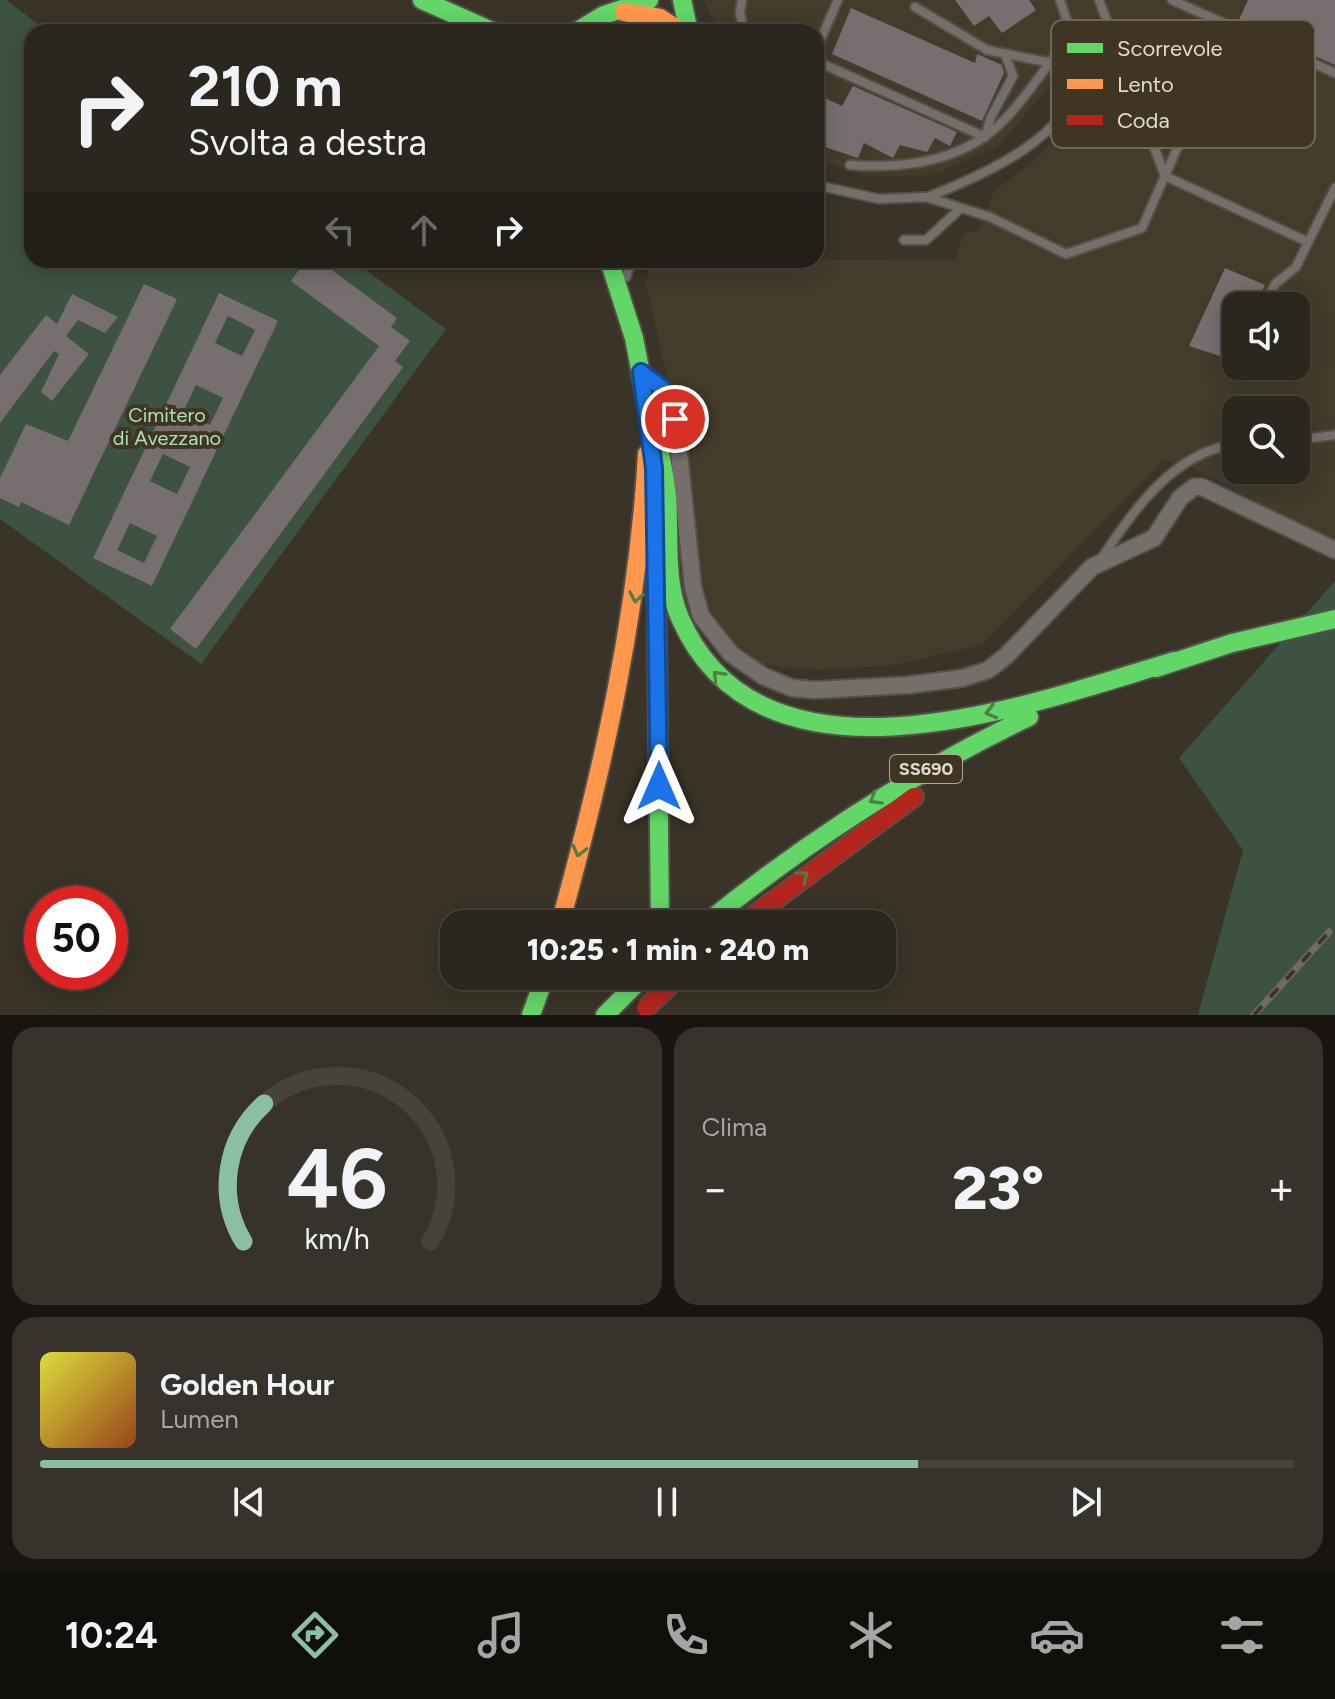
<!DOCTYPE html>
<html lang="it">
<meta charset="utf-8">
<style>
:root{--surface:#2b261e;--page:#37322b;--text:#f1f3f6;--muted:#a6a5a4;--line:#47433c;--accent:#8abfa5}
body{margin:0;font-family:Figtree,sans-serif;background:var(--page);color:var(--text);height:100vh;display:flex;flex-direction:column;font-size:30px;white-space:nowrap}
*{box-sizing:border-box;margin:0}
p{font-size:26px;color:var(--muted)}
.icon{flex:none;width:44px;height:44px;fill:none;stroke:currentColor;stroke-width:2;stroke-linecap:round;stroke-linejoin:round}
.map{position:relative;height:1015px;overflow:hidden}
.drawer{display:flex;flex-direction:column;gap:12px;padding:12px;background:#181510;flex:1}
.drawer>*{flex:none}
.top-card{position:absolute;left:24px;top:24px;width:800px;height:244px;border-radius:24px;box-shadow:0 4px 20px #0003,0 0 0 2px var(--line);background:#2b261e;color:var(--text);overflow:hidden}
.buttons{position:absolute;left:1222px;top:292px;display:grid;gap:16px}
.buttons a{display:grid;place-items:center;width:88px;height:88px;border-radius:16px;background:var(--surface);box-shadow:0 4px 20px #0003,0 0 0 2px var(--line);font-size:40px}
.speed{position:absolute;left:24px;top:886px;display:flex;gap:16px;font-size:40px;font-weight:700;text-align:center}
.speed>*{display:grid;place-content:center;width:104px;height:104px;border-radius:50%;background:var(--surface);box-shadow:0 4px 20px #0003,0 0 0 2px var(--line);line-height:1}
.speed .limit{border:12px solid #d22;background:#fff;color:#111}
.pin{position:absolute;display:grid;place-items:center;width:68px;height:68px;color:#fff;margin:-34px;border:4px solid #fff;border-radius:50%;box-shadow:0 2px 8px #0007}
.me{position:absolute;width:88px;margin:-44px;rotate:0deg;stroke-linejoin:round;filter:drop-shadow(0 0 6px #0008)}
.turn{display:flex;align-items:center;gap:28px;height:168px;padding:0 32px;font-size:36px}
.turn .icon{width:104px;height:104px;stroke-width:2.5}
.turn b{display:block;font-size:56px;line-height:68px}
.lanes{display:flex;align-items:center;height:76px;padding:0 32px;background:#0003;justify-content:center;gap:40px;direction:ltr}
.lanes .off{opacity:.35}
.big{font-size:60px;font-weight:800;line-height:1.1}
.drawer .widget{flex:1;display:flex;flex-direction:column;justify-content:center;gap:12px;min-width:0;padding:0 28px;border-radius:24px;background:var(--page)}
.drawer .dial{align-items:center;gap:0}
.dial svg{height:208px;overflow:visible;fill:none;stroke:var(--line);stroke-width:7;stroke-linecap:round;text-anchor:middle}
.dial text{fill:var(--text);stroke:none}
.song{display:flex;align-items:center;gap:24px}
.cover{width:96px;height:96px;border-radius:12px;background:linear-gradient(135deg,hsl(60 70% 55%),hsl(20 70% 35%))}
.played{height:8px;border-radius:4px;background:linear-gradient(90deg,var(--accent) 70%,var(--line) 70%)}
.keys{display:flex;justify-content:space-around;direction:ltr}
.heat{display:flex;justify-content:space-between;align-items:center;font-size:44px;direction:ltr}
.drawer .tiles{flex:1;display:grid;gap:12px;grid-template-columns:1fr 1fr}
.widget:last-child{grid-column:span 2}
.trip{position:absolute;left:440px;top:910px;width:456px;height:80px;border-radius:24px;background:var(--surface);box-shadow:0 4px 20px #0003,0 0 0 2px var(--line);font-weight:800;line-height:80px;text-align:center}
.menu{display:flex;height:128px;justify-content:space-around;align-items:center;background:#110f0c;color:var(--muted)}
.menu .icon{width:56px;height:56px}
.menu .current{color:var(--accent)}
.menu b{font-size:36px;color:var(--text)}
.map>svg:first-child{display:block}
</style>
<div class="map">
<svg width="1335" height="1015" viewBox="0 0 1335 1015">
<rect width="100%" height="100%" fill="#393328"/>
<path fill="#433c2b" fill-rule="evenodd" d="M 703,0 L 1335,0 L 1335,543 L 1185,464 L 1163,461 L 982,645 L 895,665 L 818,670 L 763,665 L 716,636 L 694,589 L 676,415 L 646,285 L 650,260 L 956,259 L 964,233 L 980,230 L 994,191 L 1037,158 L 1065,128 L 1081,100 L 1052,84 L 998,146 L 933,175 L 872,177 L 816,159 L 816,32 L 720,32 ZM 1236,306 L 1296,306 L 1296,366 L 1236,366 ZM 1236,410 L 1296,410 L 1296,470 L 1236,470 Z"/>
<path fill="#3d5240" d="M 0,0 L 6,0 L 49,32 L 32,32 L 32,260 L 352,260 L 446,329 L 201,664 L 0,519 Z
M 1335,581 L 1335,1015 L 1198,1015 L 1243,850 L 1179,758 Z"/>
<path fill="#766e6f" fill-rule="evenodd" d="M 955,0 L 1029,0 L 1036,10 L 1002,33 L 989,16 L 974,26 Z
M 1248,0 L 1335,0 L 1335,65 L 1238,22 Z
M 851,8 L 975,63 L 977,54 L 1002,65 L 1004,73 L 982,121 L 832,54 Z
M 853,86 L 957,132 L 950,146 L 935,138 L 927,152 L 900,145 L 893,158 L 864,143 L 858,158 L 816,144 L 816,94 L 842,106 Z
M 306,260 L 318,260 L 397,318 L 391,327 L 410,341 L 395,361 L 403,367 L 196,649 L 170,629 L 379,346 L 291,281 Z
M 1225,268 L 1265,285 L 1255,306 L 1236,306 L 1236,345 L 1229,359 L 1189,346 Z
M 144,284 L 177,299 L 69,525 L 21,502 L 19,507 L 0,498 L 0,478 L 26,424 L 68,441 Z
M 219,293 L 278,321 L 152,586 L 93,558 ZM 228,316 L 255,330 L 242,356 L 215,343 ZM 196,385 L 223,398 L 210,425 L 183,412 ZM 163,454 L 190,467 L 177,494 L 150,481 ZM 130,523 L 157,536 L 144,563 L 117,550 Z
M 72,294 L 118,317 L 105,333 L 78,320 L 66,336 L 89,354 L 52,401 L 41,392 L 59,354 L 54,351 L 0,423 L 0,375 L 46,315 L 57,324 Z"/>
<g fill="none" stroke-linecap="round" stroke-linejoin="round">
<g stroke="#565048" stroke-width="12">
<path id="lane" d="M 742,0 L 740,13 L 743,27 L 753,32
M 1099,0 L 1165,176 L 1308,242
M 1172,0 L 1335,73
M 915,7 L 987,50 L 1047,62
M 816,50 L 838,0
M 816,61 L 985,137 L 991,117 L 1013,76 L 1005,54
M 850,165 C 905,169 965,161 1005,119 C 1030,94 1046,63 1071,38
M 816,185 L 879,199 L 926,197 L 990,217 L 1066,254 L 1142,228 L 1231,26
M 928,197 C 976,178 1078,136 1078,72 C 1078,49 1067,22 1060,0
M 904,240 L 926,240 L 961,208
M 626,277 L 631,260
M 1264,306 L 1275,284 L 1296,267 L 1335,188
M 1296,440 L 1335,435
M 1101,559 C 1134,510 1173,452 1236,444"/>
</g>
<g stroke="#565048" stroke-width="20">
<path id="street" d="M 641,372 L 663,389 L 676,425 L 693,587 L 701,616 L 731,654 L 763,676 L 792,688 L 815,690 L 909,685 L 963,678 L 988,670 L 1006,656 L 1092,567 L 1154,538 L 1180,498 L 1194,487 L 1202,487 L 1335,550"/>
</g>
<g stroke="#565048" stroke-width="22">
<path id="fast" d="M 422,0 L 494,32
M 682,0 L 689,32
M 576,32 L 604,15 L 649,0
M 609,260 L 634,338 L 650,421
M 648,408 C 657,437 664,467 667,497 C 670,536 664,581 680,618 C 762,805 1030,704 1174,661
M 656,551 L 660,924
M 1156,668 L 1232,643 L 1335,619
M 705,924 C 806,842 912,773 1029,717
M 531,1015 L 545,976
M 605,1015 L 644,976"/>
</g>
<g stroke="#565048" stroke-width="22">
<path id="slow" d="M 624,12 L 660,18 L 682,32
M 560,924 C 603,769 638,615 647,454"/>
</g>
<g stroke="#565048" stroke-width="22">
<path id="jam" d="M 742,924 L 914,797"/>
</g>
<use href="#lane" stroke="#746f6b" stroke-width="8"/>
<use href="#street" stroke="#746f6b" stroke-width="16"/>
<use href="#fast" stroke="#63d668" stroke-width="18"/>
<use href="#slow" stroke="#ff974d" stroke-width="18"/>
<use href="#jam" stroke="#b3261e" stroke-width="18"/>
<g stroke="#706c65" stroke-width="7">
<path id="rail" d="M 1254,1015 L 1329,932"/>
</g>
<use href="#rail" stroke="#3f3522" stroke-width="4" stroke-dasharray="12" stroke-linecap="butt"/>
<g stroke="#565048" stroke-width="22" stroke-linecap="butt">
<path id="jam-bridge" d="M 646,1008 L 678,977"/>
</g>
<use href="#jam-bridge" stroke="#b3261e" stroke-width="18"/>
</g>
<defs><path id="oneway-chevron" d="M-2-3.5L2.5 0L-2 3.5" fill="none" stroke-width="1.6" stroke-linecap="round" stroke-linejoin="round" transform="scale(2)"/></defs>
<g stroke="#4f7d42">
<use href="#oneway-chevron" transform="translate(636 597) rotate(100)"/>
<use href="#oneway-chevron" transform="translate(718 676) rotate(-133)"/>
<use href="#oneway-chevron" transform="translate(991 712) rotate(166)"/>
<use href="#oneway-chevron" transform="translate(875 799) rotate(149)"/>
<use href="#oneway-chevron" transform="translate(579 851) rotate(104)"/>
<use href="#oneway-chevron" transform="translate(803 876) rotate(-37)"/>
</g>
<g fill="none" stroke-linecap="round" stroke-linejoin="round">
<g stroke="#114b97" stroke-width="20">
<path id="route" d="M 659,786 L 654,468 L 641,372 L 663,389 L 675,419"/>
</g>
<use href="#route" stroke="#1a73e8" stroke-width="14"/>
</g>
<g text-anchor="middle" dominant-baseline="central" stroke-width="8" stroke-linejoin="round" paint-order="stroke">
<rect fill="#3f3522" stroke="#b0a99b" stroke-width="2" x="890" y="755" width="72" height="28" rx="6"/>
<g font-size="18" font-weight="bold" fill="#e1dbcf">
<text x="926" y="769">SS690</text>
</g>
<g font-size="20" fill="#a7e2b6" stroke="#3f3522">
<text x="167" y="415">Cimitero<tspan x="167" dy="23">di Avezzano</tspan></text>
</g>
</g>
<rect x="1051" y="20" width="264" height="128" rx="12" fill="#3f3522" stroke="#706756" stroke-width="2"/>
<rect x="1067" y="43" width="36" height="10" fill="#63d668"/>
<rect x="1067" y="79" width="36" height="10" fill="#ff974d"/>
<rect x="1067" y="115" width="36" height="10" fill="#b3261e"/>
<g font-size="22" fill="#e1dbcf">
<text x="1117" y="56">Scorrevole</text>
<text x="1117" y="92">Lento</text>
<text x="1117" y="128">Coda</text>
</g>
</svg>
<div class="buttons">
<a><svg class="icon" aria-label="sound" viewBox="0 0 24 24"><path d="M4 9h4l5-4v14l-5-4H4zM17 9q2 3 0 6"/></svg></a>
<a><svg class="icon" aria-label="search" viewBox="0 0 24 24"><circle cx="10" cy="10" r="6"/><path d="M15 15l6 6"/></svg></a>
</div>
<div class="speed"><div class="limit">50</div></div>
<div class="pin" style="left:675px;top:419px;background:#d93025"><svg class="icon" aria-label="arrive" viewBox="0 0 24 24"><path d="M6 21V4h12l-3 4 3 4H6"/></svg></div>
<svg class="me" style="left:659px;top:786px" viewBox="-20 -20 40 40"><path d="M0-17L14 15 0 8-14 15z" fill="#1a73e8" stroke="#fff" stroke-width="4"/></svg>
<div class="trip">10:25 · 1 min · 240 m</div>
<div class="top-card">
<div class="turn"><svg class="icon" aria-label="right" viewBox="0 0 24 24"><path d="M7 20v-9h11M14 6l5 5-5 5"/></svg><div><b>210 m</b>Svolta a destra</div></div>
<div class="lanes"><svg class="icon off" aria-label="left" viewBox="0 0 24 24"><path d="M17 20v-9H6M10 6l-5 5 5 5"/></svg><svg class="icon off" aria-label="ahead" viewBox="0 0 24 24"><path d="M12 20V5M6 11l6-6 6 6"/></svg><svg class="icon" aria-label="right" viewBox="0 0 24 24"><path d="M7 20v-9h11M14 6l5 5-5 5"/></svg></div>
</div>
</div>
<section class="drawer">
<div class="tiles">
<div class="widget dial"><svg viewBox="0 0 100 80">
<path d="M14 69A42 42 0 1 1 86 69"/>
<path d="M14 69A42 42 0 0 1 22 16" stroke="#8abfa5"/>
<text x="50" y="56" font-size="32" font-weight="700">46</text>
<text x="50" y="72" font-size="11">km/h</text>
</svg></div>
<div class="widget"><p>Clima</p>
<div class="heat"><a>−</a><b class="big">23°</b><a>+</a></div>
</div>
<div class="widget">
<div class="song"><i class="cover"></i><div><b>Golden Hour</b><p>Lumen</p></div></div>
<div class="played"></div>
<div class="keys"><svg class="icon" aria-label="previous" viewBox="0 0 24 24"><path d="M18 5L8 12l10 7zM5 5v14"/></svg><svg class="icon" aria-label="pause" viewBox="0 0 24 24"><path d="M8 5v14M16 5v14"/></svg><svg class="icon" aria-label="next" viewBox="0 0 24 24"><path d="M6 5l10 7-10 7zM19 5v14"/></svg></div>
</div>
</div>
</section>
<nav class="menu">
<b>10:24</b>
<svg class="icon current" aria-label="directions" viewBox="0 0 24 24"><path d="M12 3l9 9-9 9-9-9zM9 14v-3h6M13 9l2 2-2 2"/></svg>
<svg class="icon" aria-label="music" viewBox="0 0 24 24"><path d="M9 18V5l10-2v13"/><circle cx="6" cy="18" r="3"/><circle cx="16" cy="16" r="3"/></svg>
<svg class="icon" aria-label="phone" viewBox="0 0 24 24"><path d="M5 4h4l2 5-3 2q2 4 5 5l2-3 5 2v4C11 20 4 13 5 4z"/></svg>
<svg class="icon" aria-label="climate" viewBox="0 0 24 24"><path d="M12 3v18M4 7l16 10M4 17L20 7"/></svg>
<svg class="icon" aria-label="car" viewBox="0 0 24 24"><path d="M5 17H2v-5l4-1 3-4h7l3 4 3 1v5h-3M9 17h6M6 11h13"/><circle cx="7" cy="17" r="2"/><circle cx="17" cy="17" r="2"/></svg>
<svg class="icon" aria-label="filters" viewBox="0 0 24 24"><path d="M4 7h16M4 17h16"/><circle cx="9" cy="7" r="2"/><circle cx="15" cy="17" r="2"/></svg>
</nav>
